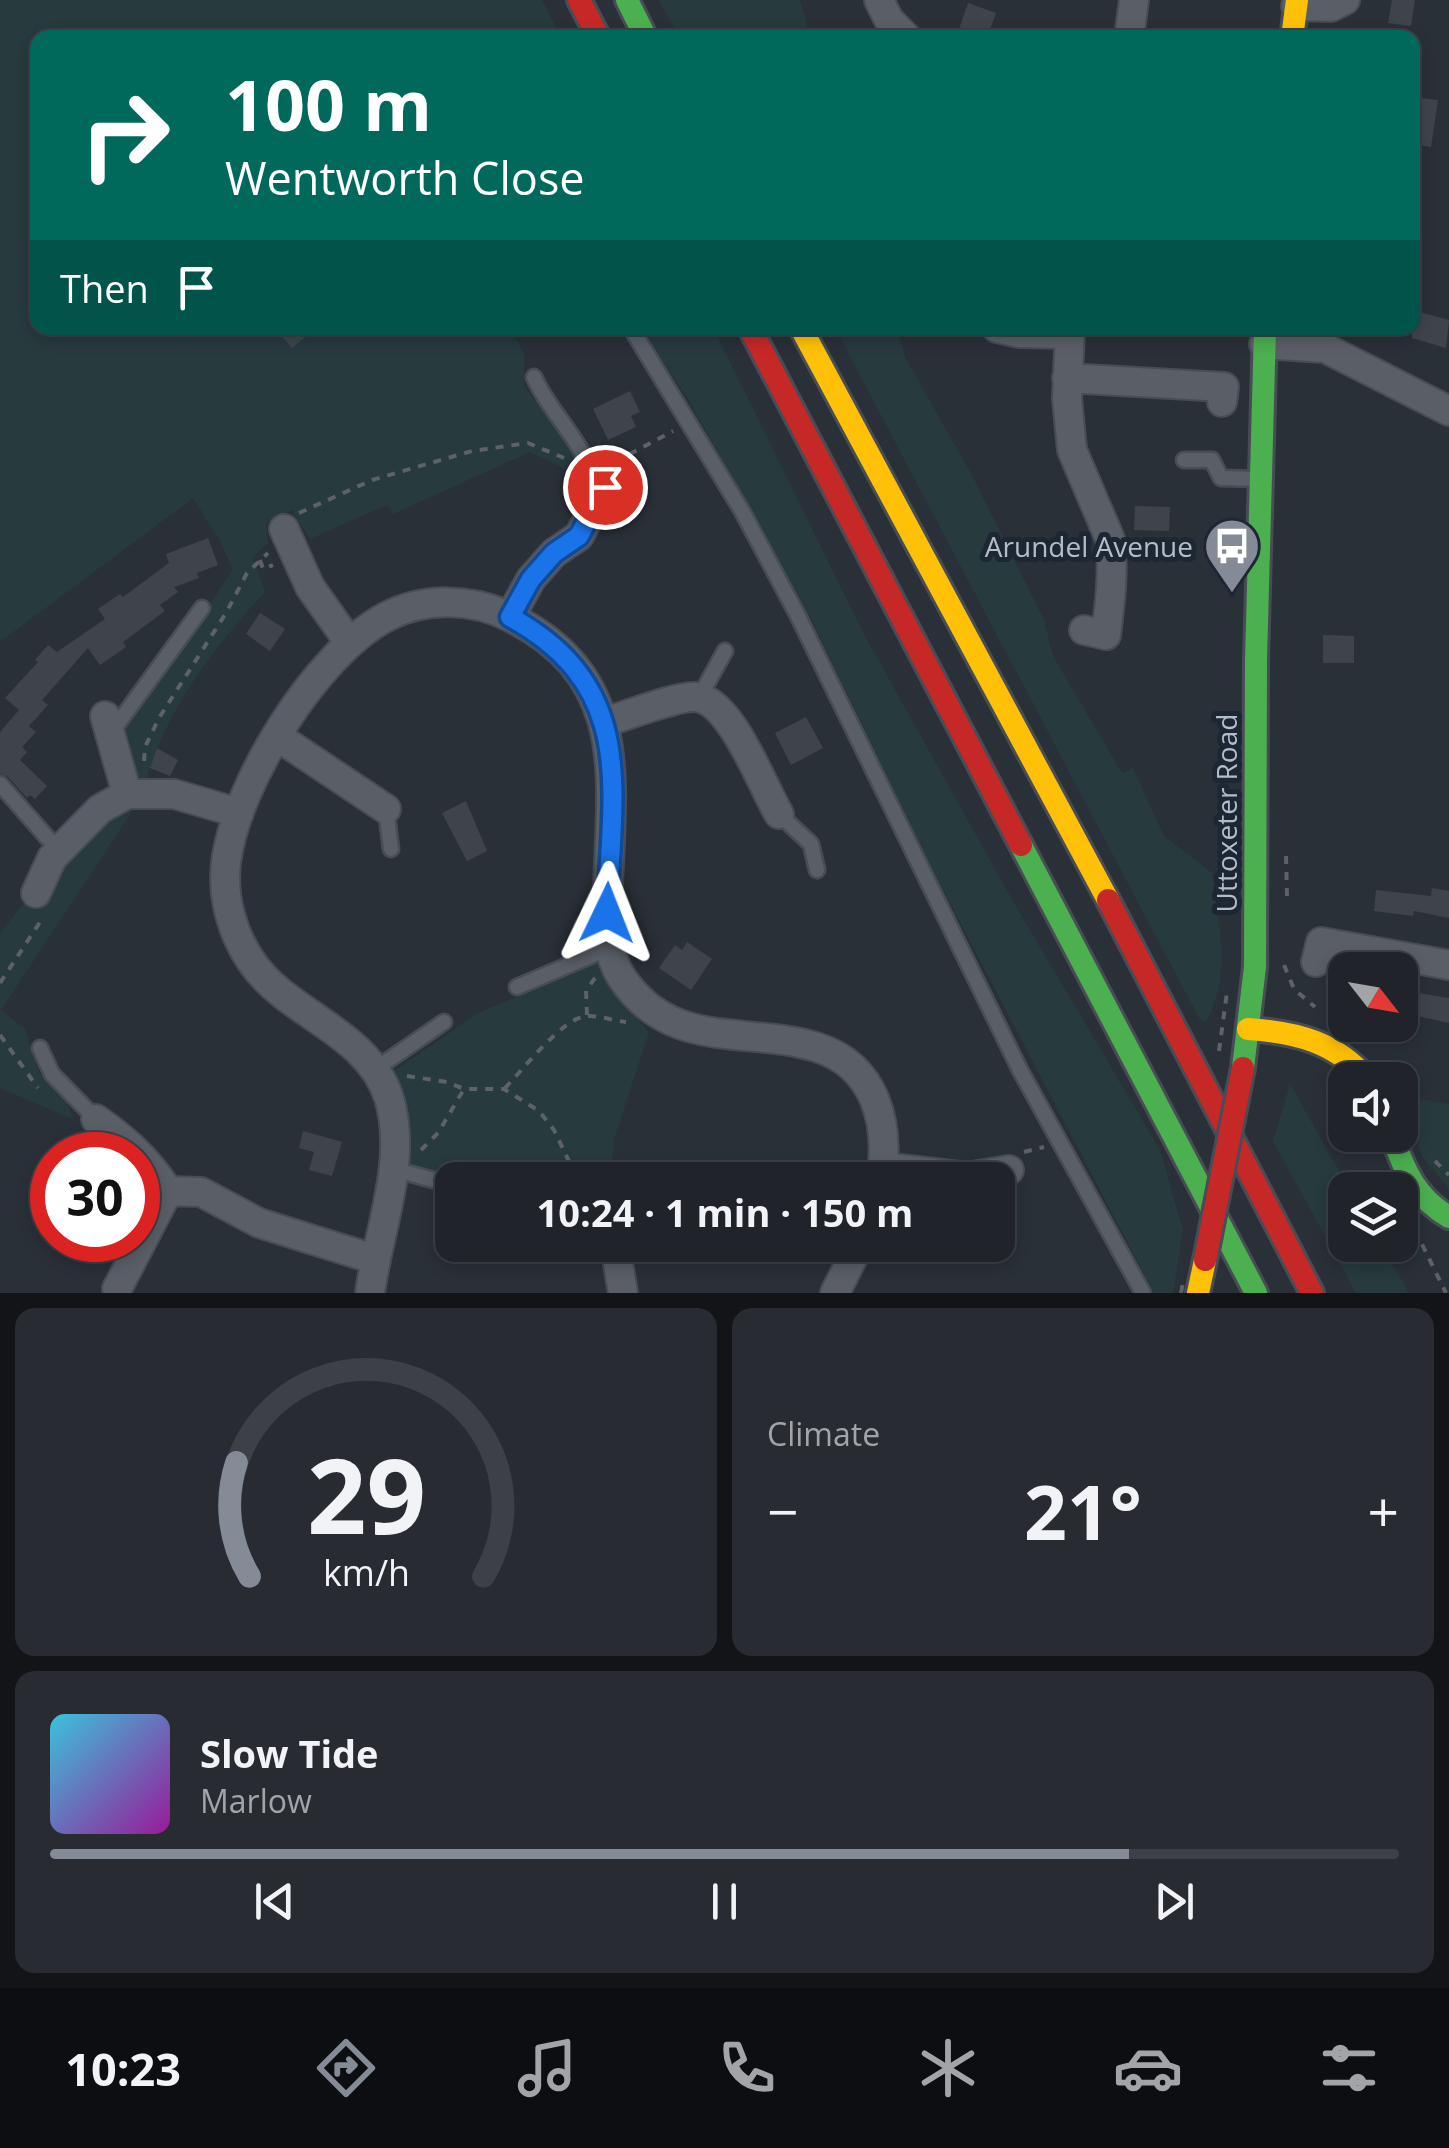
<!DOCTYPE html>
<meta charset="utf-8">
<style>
:root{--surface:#20242a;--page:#282c32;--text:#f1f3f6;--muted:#a2a4a8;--line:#3d4147;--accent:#848b96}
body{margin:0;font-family:"Open Sans",sans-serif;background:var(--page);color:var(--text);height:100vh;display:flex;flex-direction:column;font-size:38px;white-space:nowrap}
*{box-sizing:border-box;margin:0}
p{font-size:32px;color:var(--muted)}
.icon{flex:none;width:55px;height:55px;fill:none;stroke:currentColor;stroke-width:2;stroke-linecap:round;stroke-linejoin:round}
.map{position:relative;height:1293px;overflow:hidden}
.side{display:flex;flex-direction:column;gap:15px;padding:15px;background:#121417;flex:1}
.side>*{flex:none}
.hud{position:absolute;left:30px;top:30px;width:1390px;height:305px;border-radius:20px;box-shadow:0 5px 15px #0003,0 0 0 2px var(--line);background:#00695c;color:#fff;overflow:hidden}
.needle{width:65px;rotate:121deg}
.buttons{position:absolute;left:1328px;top:952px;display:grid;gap:20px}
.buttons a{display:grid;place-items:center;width:90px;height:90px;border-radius:20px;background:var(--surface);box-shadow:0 5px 15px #0003,0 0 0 2px var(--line);font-size:50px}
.speed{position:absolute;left:30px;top:1132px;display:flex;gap:20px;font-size:50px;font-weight:700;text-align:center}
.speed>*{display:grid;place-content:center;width:130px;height:130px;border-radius:50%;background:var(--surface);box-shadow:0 5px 15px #0003,0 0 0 2px var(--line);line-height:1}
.speed .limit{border:15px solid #d22;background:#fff;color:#111}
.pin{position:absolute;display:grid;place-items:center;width:85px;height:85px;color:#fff;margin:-42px;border:5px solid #fff;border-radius:50%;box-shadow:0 2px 10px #0007}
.me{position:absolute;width:110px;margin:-55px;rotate:2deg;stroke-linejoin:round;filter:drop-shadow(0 0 8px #0008)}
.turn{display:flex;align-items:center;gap:35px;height:210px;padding:0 30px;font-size:45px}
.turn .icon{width:130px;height:130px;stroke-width:2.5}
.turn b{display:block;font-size:70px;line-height:85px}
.then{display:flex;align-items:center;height:95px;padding:0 30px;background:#0003;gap:20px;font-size:38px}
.big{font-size:75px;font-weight:700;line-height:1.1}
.side .widget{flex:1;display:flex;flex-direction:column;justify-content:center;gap:15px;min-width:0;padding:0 35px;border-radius:20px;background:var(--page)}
.side .dial{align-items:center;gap:0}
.dial svg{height:260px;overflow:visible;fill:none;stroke:var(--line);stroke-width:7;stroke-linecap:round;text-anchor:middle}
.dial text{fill:var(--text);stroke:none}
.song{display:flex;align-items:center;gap:30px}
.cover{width:120px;height:120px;border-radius:15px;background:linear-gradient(135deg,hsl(190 70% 55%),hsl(300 70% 35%))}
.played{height:10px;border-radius:5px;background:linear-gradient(90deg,var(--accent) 80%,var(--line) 80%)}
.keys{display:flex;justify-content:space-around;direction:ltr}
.heat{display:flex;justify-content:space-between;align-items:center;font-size:55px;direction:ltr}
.side .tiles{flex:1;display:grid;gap:15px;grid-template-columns:1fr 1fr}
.widget:last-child{grid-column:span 2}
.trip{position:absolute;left:435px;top:1162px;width:580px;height:100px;border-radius:20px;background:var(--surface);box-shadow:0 5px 15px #0003,0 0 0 2px var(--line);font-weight:700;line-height:100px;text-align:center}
.tab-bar{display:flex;height:160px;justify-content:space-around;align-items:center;background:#0d0e11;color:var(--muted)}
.tab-bar .icon{width:70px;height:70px}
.tab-bar .current{color:var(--accent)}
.tab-bar b{font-size:45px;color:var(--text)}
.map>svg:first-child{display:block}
</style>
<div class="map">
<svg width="1449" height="1293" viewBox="0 0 1449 1293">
<rect width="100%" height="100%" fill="#2a3038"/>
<path fill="#273a3e" d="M 0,0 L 542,0 L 561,37 L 38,38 L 38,328 L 534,328 L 515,337 L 524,354 L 524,386 L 579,459 L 573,473 L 530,452 L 393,514 L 387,505 L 310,539 L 292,510 L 266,523 L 268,543 L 253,557 L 265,592 C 215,646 167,709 146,780 L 133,776 L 122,732 L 233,570 L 219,539 L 193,498 L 0,642 Z
M 659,0 L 800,0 L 810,37 L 679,37 Z
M 640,328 L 713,328 L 865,636 L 1014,903 L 1160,1150 L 1183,1230 L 1173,1293 L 1154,1293 L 931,867 L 809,615 L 688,399 Z
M 835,328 L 897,328 L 906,359 L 973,477 L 1044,620 L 1053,656 L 1122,773 L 1133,768 L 1164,836 L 1212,873 C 1219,923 1232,976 1206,1022 L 1199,1018 Z
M 137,804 L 1,1010 L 25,1029 L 39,1072 L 64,1094 L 73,1119 L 0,1088 L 0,933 L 22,905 L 27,903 L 36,907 L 41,902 L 64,862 L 93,823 Z
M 596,963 L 649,1033 L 614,1139 L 611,1180 L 466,1180 L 409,1165 L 405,1108 L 394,1071 L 478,1013 Z
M 1290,1084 L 1350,1190 L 1345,1190 L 1345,1245 L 1381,1245 L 1409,1293 L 1356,1293 L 1273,1141 Z
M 1406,1097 L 1449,1104 L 1449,1189 L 1421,1155 Z"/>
<path fill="#3f444c" d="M 1392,0 L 1415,0 L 1411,26 L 1388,23 Z
M 968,3 L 996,13 L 987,38 L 956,38 Z
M 1412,97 L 1438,100 L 1431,147 L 1412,144 Z
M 1412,310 L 1449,320 L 1446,348 L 1412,338 Z
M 275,328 L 316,328 L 292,348 Z
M 630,391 L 640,412 L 631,416 L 636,427 L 608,440 L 593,409 Z
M 1135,506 L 1170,507 L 1169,531 L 1134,530 Z
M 208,538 L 218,565 L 197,573 L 199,578 L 174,587 L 178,592 L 160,605 L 165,611 L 123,642 L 126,647 L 100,665 L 88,648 L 42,700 L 48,705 L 29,726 L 36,732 L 22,747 L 27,752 L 20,760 L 47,786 L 35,799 L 30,795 L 27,798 L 8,777 L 0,774 L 0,732 L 19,710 L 5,698 L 38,662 L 35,660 L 48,645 L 57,652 L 105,619 L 98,609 L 120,594 L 123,597 L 169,563 L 166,554 Z
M 260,613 L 285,629 L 270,651 L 246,634 Z
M 1323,635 L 1354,636 L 1354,663 L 1323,663 Z
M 806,717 L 823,748 L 791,765 L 775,733 Z
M 157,748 L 178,760 L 170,776 L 150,768 Z
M 466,801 L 487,851 L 467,861 L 442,813 Z
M 1432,888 L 1449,891 L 1449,918 L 1414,911 L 1413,916 L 1374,911 L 1376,890 L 1431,896 Z
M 687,942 L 712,959 L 691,990 L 659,968 L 675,945 L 682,950 Z
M 1400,990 L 1449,998 L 1449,1023 L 1417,1016 L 1416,1025 L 1400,1022 Z
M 303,1131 L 342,1142 L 332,1176 L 309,1170 L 314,1152 L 299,1148 Z"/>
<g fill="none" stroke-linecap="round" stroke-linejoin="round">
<g stroke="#484c55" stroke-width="19">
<path id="lane" d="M 631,328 L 742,511 L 797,614 L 1020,1070 L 1143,1293
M 534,377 C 549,412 582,439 591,476
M 1184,460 L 1212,460 L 1221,478 L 1261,479
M 699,698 L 725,651
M 111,733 L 202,608
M 0,784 L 59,851
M 386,809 L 391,849
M 779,814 L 811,844 L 817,870
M 517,987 L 609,948
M 40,1048 L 52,1074 L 96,1119
M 374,1070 L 444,1022
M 393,1169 L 452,1185
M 597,1245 L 618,1263"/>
</g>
<g stroke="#484c55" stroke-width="32">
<path id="street" d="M 879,0 L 889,20 L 907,38
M 1296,6 L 1331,7 L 1345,0
M 1129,38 L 1134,0
M 997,328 L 1020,333 L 1070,334
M 1070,328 L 1067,398 L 1072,450 L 1110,539 C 1114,571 1110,603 1106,635 L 1084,630
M 1264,344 L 1325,348 L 1449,411
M 1067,378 L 1224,387 L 1222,402
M 284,529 L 310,587 L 349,642
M 510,617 L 531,579 L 554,553 L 579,536 L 605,487 L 591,476
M 105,716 L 127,794
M 605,722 C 626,716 676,696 695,697 C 731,699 762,786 779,814
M 278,737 L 386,809
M 36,893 L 52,858 L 100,809 L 127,794 L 174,794 L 239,813
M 1316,962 L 1321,942 L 1449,965
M 96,1119 C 126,1140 148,1160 168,1191
M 883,1167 L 967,1177 L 1009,1170
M 618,1263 L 623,1293
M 117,1289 L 168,1191 L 201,1192 L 259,1223 L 374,1259
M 370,1293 C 378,1231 408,1161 389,1098 C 367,1030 288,1016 251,961 C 232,933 222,897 226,863 C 235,785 316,654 386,617 C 424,597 472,598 510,617 C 629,676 612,775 608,886 C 607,917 604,951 622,978 C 671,1051 745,1026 816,1047 C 877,1066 890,1125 881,1180
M 835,1293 L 859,1245"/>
</g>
<g stroke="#484c55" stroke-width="28">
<path id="fast" d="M 627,0 L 646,38
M 1021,845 L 1256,1293
M 1243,1068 L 1255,967 L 1256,660 L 1265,328
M 1392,1135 C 1404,1170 1416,1198 1449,1217"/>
</g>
<g stroke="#484c55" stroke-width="28">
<path id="slow" d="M 1292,38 L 1297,0
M 801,328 L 1108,900
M 1248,1029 C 1296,1032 1336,1042 1368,1080
M 1198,1293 L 1205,1260"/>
</g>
<g stroke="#484c55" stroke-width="28">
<path id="jam" d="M 579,0 L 599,38
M 750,328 L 1021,845
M 1108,900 L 1312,1293"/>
</g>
<path stroke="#5c6268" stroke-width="4" stroke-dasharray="8 8" stroke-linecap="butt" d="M 323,328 L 331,336
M 619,466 L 626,456 L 673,431
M 299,513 L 372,480 L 472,451 L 528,443 L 564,458
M 260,560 L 263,569 L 273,565
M 144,761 L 145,747 L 159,718 L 226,613 L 247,573 L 268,553
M 1286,856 L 1287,896
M 1284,965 L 1294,989 L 1315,1007
M 0,983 L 44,916
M 587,1015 L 586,991 L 595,978
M 0,1035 L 38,1088
M 407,1076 L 447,1082 L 464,1089 L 504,1089 L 539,1111 L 554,1130 L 578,1180
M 505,1088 C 521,1072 564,1016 587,1016 C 597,1015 615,1021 626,1022
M 1400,1092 L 1407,1108
M 421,1150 L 438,1133 L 464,1089
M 1024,1152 L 1044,1147
M 1435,1161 L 1449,1175
M 1415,1230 L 1446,1293"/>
<use href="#lane" stroke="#5a5e66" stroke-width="14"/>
<use href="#street" stroke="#5a5e66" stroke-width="28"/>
<use href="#fast" stroke="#4caf50" stroke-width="22"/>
<use href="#slow" stroke="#ffc107" stroke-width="22"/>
<use href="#jam" stroke="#c62828" stroke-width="22"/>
<g stroke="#484c55" stroke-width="28" stroke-linecap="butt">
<path id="jam-bridge" d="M 1205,1260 L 1243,1068"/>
</g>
<path stroke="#5c6268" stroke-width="4" stroke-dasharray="8 8" stroke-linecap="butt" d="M 1219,1051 L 1227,992
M 1181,1293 L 1184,1278"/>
<use href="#jam-bridge" stroke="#c62828" stroke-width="22"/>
</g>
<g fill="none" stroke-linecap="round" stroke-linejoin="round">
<g stroke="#114b97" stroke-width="25">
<path id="route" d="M 605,487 L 579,536 L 554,553 L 531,579 L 510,617 C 638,687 612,789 607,913"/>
</g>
<use href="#route" stroke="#1a73e8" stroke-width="18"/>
</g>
<defs>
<g id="bus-pin" transform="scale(2.875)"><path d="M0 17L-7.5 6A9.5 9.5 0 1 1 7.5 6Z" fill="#848b96" stroke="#1d2633"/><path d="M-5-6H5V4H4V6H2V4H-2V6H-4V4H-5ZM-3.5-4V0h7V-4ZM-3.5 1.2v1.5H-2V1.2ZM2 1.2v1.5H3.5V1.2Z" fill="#fff"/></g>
</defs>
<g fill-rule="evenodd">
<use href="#bus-pin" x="1232" y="546"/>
</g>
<g text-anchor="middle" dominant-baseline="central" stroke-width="10" stroke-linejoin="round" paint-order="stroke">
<g font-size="28" fill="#b4bcc9" stroke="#1d2633" text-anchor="end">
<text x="1193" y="546">Arundel Avenue</text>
</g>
<g font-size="28" fill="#b4bcc9" stroke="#1d2633">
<text transform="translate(1226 813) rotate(-90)">Uttoxeter Road</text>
</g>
</g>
</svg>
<div class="buttons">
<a><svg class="needle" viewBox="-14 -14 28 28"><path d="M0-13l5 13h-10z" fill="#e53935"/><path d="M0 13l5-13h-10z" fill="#a2a4a8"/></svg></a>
<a><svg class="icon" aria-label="sound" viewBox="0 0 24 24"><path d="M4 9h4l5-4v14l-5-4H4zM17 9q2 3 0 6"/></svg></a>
<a><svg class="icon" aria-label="layers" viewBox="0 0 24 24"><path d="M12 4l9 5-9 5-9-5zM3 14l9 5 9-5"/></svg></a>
</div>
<div class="speed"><div class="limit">30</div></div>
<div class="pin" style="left:605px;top:487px;background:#d93025"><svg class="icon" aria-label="arrive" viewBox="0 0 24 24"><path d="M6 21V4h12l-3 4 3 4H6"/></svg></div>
<svg class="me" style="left:607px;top:913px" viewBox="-20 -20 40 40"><path d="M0-17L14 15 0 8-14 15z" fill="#1a73e8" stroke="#fff" stroke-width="4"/></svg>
<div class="trip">10:24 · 1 min · 150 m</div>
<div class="hud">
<div class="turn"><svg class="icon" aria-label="right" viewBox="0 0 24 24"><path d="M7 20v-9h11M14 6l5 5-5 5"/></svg><div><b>100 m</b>Wentworth Close</div></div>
<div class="then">Then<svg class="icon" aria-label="arrive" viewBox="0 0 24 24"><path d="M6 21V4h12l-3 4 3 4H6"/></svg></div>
</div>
</div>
<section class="side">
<div class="tiles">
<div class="widget dial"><svg viewBox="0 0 100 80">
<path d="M14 69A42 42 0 1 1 86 69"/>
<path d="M14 69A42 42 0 0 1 10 34" stroke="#848b96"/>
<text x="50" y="56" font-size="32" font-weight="700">29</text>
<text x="50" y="72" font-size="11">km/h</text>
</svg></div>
<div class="widget"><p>Climate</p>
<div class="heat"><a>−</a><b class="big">21°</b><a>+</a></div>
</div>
<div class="widget">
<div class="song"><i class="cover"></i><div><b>Slow Tide</b><p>Marlow</p></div></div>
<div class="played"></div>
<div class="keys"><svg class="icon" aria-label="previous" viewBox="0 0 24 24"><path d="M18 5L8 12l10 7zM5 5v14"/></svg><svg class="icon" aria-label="pause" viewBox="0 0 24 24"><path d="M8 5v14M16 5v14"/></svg><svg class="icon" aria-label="next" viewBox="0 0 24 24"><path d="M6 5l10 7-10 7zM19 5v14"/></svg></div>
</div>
</div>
</section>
<nav class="tab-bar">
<b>10:23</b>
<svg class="icon current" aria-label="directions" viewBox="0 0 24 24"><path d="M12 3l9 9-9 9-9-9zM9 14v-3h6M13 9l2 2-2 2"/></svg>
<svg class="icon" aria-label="music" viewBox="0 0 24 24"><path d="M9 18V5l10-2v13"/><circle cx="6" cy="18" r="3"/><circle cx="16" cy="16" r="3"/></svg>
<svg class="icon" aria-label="phone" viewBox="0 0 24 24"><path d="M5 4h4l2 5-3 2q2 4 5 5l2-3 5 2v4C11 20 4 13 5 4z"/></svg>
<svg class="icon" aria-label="climate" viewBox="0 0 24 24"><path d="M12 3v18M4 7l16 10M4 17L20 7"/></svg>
<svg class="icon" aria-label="car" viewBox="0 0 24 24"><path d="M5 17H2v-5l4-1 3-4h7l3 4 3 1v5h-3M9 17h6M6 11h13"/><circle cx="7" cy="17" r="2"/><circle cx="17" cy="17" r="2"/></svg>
<svg class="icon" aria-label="filters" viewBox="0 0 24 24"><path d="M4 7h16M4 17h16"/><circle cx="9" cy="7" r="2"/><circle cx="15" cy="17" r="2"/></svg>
</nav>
